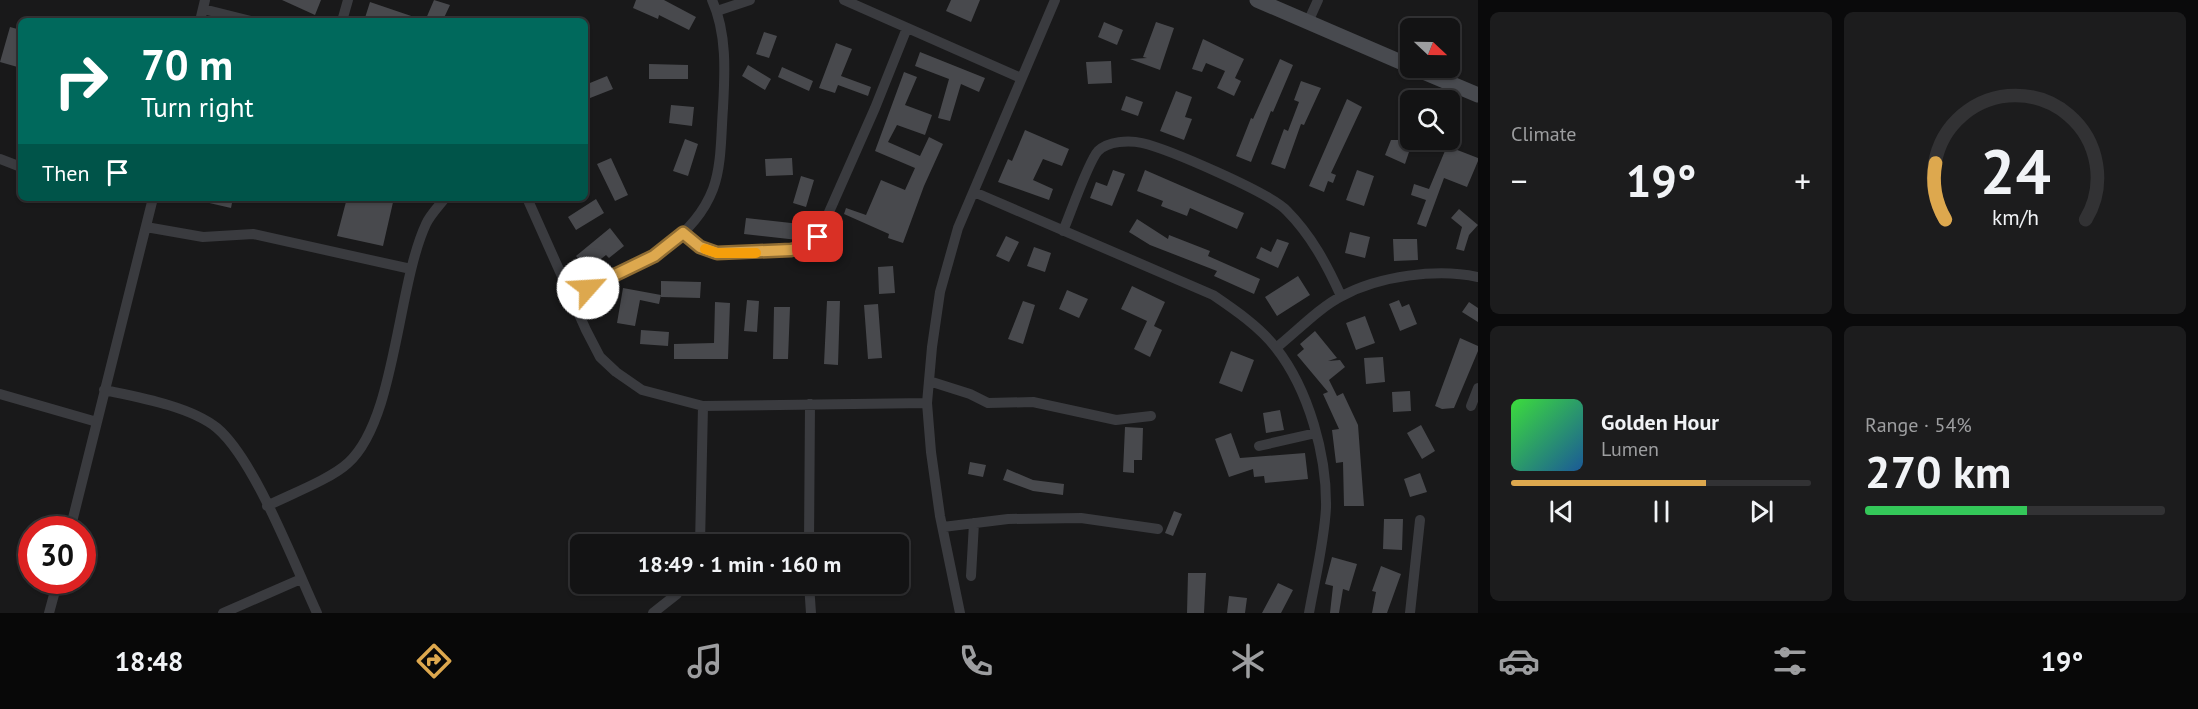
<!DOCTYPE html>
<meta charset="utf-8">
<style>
:root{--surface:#131314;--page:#1c1c1d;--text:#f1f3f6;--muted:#9d9ea0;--line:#323234;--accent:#dda84e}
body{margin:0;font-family:"PT Sans",sans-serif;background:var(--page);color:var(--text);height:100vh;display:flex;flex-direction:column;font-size:22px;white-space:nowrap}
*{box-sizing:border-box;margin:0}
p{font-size:20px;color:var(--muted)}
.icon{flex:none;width:33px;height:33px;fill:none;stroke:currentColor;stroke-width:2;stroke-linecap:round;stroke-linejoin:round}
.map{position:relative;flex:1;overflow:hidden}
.sheet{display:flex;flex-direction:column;gap:12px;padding:12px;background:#0a0a0b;width:720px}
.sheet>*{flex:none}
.top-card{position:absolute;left:18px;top:18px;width:570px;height:183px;border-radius:9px;box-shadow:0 2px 4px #0004,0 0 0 2px var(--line);background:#00695c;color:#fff;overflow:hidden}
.needle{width:39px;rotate:112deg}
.controls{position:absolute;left:1400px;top:18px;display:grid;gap:12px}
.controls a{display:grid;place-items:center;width:60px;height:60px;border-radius:9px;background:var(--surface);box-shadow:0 2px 4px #0004,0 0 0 2px var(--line);font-size:30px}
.speed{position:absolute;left:18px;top:516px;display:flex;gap:12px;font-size:30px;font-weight:700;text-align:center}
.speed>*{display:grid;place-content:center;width:78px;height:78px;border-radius:50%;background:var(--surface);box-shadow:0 2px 4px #0004,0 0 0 2px var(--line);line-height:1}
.speed .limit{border:9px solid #d22;background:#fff;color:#111}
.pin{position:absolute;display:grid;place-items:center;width:51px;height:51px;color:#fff;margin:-26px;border-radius:12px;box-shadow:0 3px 9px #0006}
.me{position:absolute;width:66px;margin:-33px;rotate:64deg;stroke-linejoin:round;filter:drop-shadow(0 0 4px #0008)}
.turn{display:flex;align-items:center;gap:21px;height:126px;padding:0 24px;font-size:27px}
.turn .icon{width:78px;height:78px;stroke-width:2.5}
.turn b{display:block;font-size:42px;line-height:51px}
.then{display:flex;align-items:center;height:57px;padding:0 24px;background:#0003;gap:12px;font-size:22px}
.big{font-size:45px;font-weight:700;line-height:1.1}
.sheet .tile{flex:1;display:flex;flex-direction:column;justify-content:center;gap:9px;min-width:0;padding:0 21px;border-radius:9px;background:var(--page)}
.sheet .dial{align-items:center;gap:0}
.dial svg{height:156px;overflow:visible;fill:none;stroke:var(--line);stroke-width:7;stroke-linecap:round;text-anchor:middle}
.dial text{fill:var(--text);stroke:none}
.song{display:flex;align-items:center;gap:18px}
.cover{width:72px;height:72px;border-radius:9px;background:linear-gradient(135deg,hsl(120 70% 55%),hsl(210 70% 35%))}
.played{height:6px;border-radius:3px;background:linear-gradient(90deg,var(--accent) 65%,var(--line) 65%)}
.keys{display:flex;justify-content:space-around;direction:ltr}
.heat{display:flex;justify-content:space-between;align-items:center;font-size:33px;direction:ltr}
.charge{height:9px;border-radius:4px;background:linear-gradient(90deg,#34c759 54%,var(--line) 0)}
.sheet .tiles{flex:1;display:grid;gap:12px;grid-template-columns:repeat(2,1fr)}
.trip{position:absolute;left:570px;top:534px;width:339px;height:60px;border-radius:9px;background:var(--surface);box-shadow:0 2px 4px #0004,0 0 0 2px var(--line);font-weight:700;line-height:60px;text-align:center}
.dock{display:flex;height:96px;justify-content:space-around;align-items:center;background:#080808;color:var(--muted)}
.dock .icon{width:42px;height:42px}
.dock .active{color:var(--accent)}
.dock b{font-size:27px;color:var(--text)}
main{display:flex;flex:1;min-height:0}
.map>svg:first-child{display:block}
</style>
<main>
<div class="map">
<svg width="1478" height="613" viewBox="0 0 1478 613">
<rect width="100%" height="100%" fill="#19191a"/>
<path fill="#48494d" d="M 282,0 L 321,0 L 315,15 Z
M 434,0 L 450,5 L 443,20 L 436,17 L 434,21 L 425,21 Z
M 636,0 L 664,0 L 696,17 L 689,30 L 659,15 L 658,19 L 633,8 Z
M 951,0 L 980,0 L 971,22 L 946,11 Z
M 370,2 L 423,20 L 423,21 L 364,21 Z
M 1104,22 L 1123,30 L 1117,45 L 1098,37 Z
M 1156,22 L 1174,28 L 1160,70 L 1130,59 L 1147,58 L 1143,57 Z
M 10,27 L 21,30 L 21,68 L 0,62 Z
M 764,32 L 777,36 L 769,58 L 756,54 Z
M 1203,39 L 1244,59 L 1235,78 L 1241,81 L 1234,96 L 1217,88 L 1225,71 L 1206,63 L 1202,72 L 1192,69 Z
M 836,43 L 852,49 L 841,76 L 871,87 L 868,96 L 838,85 L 835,93 L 819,88 Z
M 920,52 L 985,78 L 979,92 L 961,84 L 950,121 L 938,118 L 949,79 L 915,66 Z
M 1280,59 L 1293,65 L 1273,112 L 1271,111 L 1251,162 L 1236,156 L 1251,118 L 1253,119 Z
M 1111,61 L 1112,83 L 1088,84 L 1086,62 Z
M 649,64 L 688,65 L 688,79 L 649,79 Z
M 748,65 L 771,79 L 765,90 L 742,76 Z
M 782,67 L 813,81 L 809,91 L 778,77 Z
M 904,72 L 917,77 L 905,105 L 932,115 L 925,135 L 897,125 L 888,142 L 920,156 L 929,137 L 943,144 L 924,186 L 903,243 L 888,238 L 889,234 L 844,214 L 846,208 L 866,215 L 881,180 L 905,190 L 915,168 L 875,151 Z
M 607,76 L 613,89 L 585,100 L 585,85 Z
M 1301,81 L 1321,88 L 1304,125 L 1301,124 L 1285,169 L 1271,164 L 1284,129 L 1288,131 L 1299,102 L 1294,100 Z
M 1176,91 L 1192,97 L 1185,117 L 1192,119 L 1184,140 L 1160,131 Z
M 1126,96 L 1143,102 L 1138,116 L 1121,110 Z
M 1347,99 L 1362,107 L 1331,173 L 1336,175 L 1333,183 L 1328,181 L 1324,192 L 1309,186 Z
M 671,105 L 694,107 L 692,126 L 669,123 Z
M 1025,130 L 1069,149 L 1062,166 L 1043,159 L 1033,180 L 1053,189 L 1049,200 L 998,182 L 1008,159 L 1012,161 Z
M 685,139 L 698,144 L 688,176 L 673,171 Z
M 1391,140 L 1413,140 L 1405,164 L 1385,155 Z
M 1447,146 L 1478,158 L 1478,161 L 1467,187 L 1444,178 L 1426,227 L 1417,224 L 1426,200 L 1411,195 L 1414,184 L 1429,189 Z
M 611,158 L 628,195 L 615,201 L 597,164 Z
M 792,158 L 793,175 L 766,176 L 765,159 Z
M 1113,170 L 1125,174 L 1112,206 L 1090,198 L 1096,182 L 1107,186 Z
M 1145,170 L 1244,213 L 1237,229 L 1190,208 L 1187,216 L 1161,206 L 1163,201 L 1137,191 Z
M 1357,170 L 1374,176 L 1364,206 L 1346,200 Z
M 801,176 L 814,180 L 806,207 L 793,203 Z
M 205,198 L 233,198 L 231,208 L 205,202 Z
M 347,198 L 394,198 L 383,246 L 337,236 Z
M 596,199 L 604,213 L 576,230 L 568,217 Z
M 1459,209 L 1478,225 L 1469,235 L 1464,251 L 1456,249 L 1462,227 L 1451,218 Z
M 746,218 L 800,224 L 798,240 L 744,234 Z
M 1137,219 L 1168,239 L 1169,235 L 1210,251 L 1208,256 L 1260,279 L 1254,294 L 1214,276 L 1217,271 L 1150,245 L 1129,232 Z
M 610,228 L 624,246 L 609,258 L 606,255 L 587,270 L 576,256 Z
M 1350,232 L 1370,237 L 1365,258 L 1345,253 Z
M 1006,236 L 1019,242 L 1009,262 L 996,256 Z
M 1277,239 L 1289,243 L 1278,268 L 1256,258 L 1261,247 L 1271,252 Z
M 1393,239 L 1417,239 L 1418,260 L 1394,261 Z
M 1034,247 L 1051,253 L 1045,272 L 1027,266 Z
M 893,266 L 895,293 L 879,294 L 878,267 Z
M 1298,276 L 1310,295 L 1277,316 L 1265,297 Z
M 661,281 L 701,282 L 700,298 L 661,297 Z
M 1132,286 L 1165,302 L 1154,326 L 1162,330 L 1150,357 L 1134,349 L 1147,321 L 1121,309 Z
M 623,288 L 661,295 L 659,304 L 640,300 L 635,326 L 617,323 Z
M 1067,290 L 1088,299 L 1079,318 L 1059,309 Z
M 747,300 L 759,301 L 757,332 L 744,331 Z
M 1399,300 L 1402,307 L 1409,304 L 1417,324 L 1400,331 L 1389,304 Z
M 827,301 L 840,301 L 838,365 L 824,364 Z
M 1023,301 L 1035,305 L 1023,344 L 1008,339 Z
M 715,302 L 730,303 L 728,359 L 674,359 L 674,344 L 714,343 Z
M 1469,302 L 1478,308 L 1478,322 L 1462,312 Z
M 878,304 L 882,358 L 868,359 L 864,305 Z
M 774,307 L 790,307 L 788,359 L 773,359 Z
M 1365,316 L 1375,343 L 1356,350 L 1346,323 Z
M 641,330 L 669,332 L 668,346 L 640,344 Z
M 1315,331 L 1337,358 L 1328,361 L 1340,360 L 1345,367 L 1329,380 L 1337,396 L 1343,393 L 1358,425 L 1364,506 L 1344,506 L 1343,462 L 1336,463 L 1332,430 L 1339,429 L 1323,394 L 1328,392 L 1297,355 L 1304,349 L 1300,344 Z
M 1460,338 L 1478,346 L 1478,351 L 1454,408 L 1442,409 L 1435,406 Z
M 1231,351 L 1254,360 L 1242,392 L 1219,383 Z
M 1383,357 L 1385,382 L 1366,384 L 1364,358 Z
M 1410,391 L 1411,411 L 1393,412 L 1392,392 Z
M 1280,410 L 1284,430 L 1266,433 L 1263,413 Z
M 1421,425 L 1435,451 L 1422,459 L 1407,433 Z
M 1125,427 L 1143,428 L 1142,460 L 1134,460 L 1134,473 L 1123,472 Z
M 1231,433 L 1240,458 L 1305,453 L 1308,479 L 1265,483 L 1264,476 L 1254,477 L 1253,469 L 1229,477 L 1215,439 Z
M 970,462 L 986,465 L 983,477 L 968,474 Z
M 1007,469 L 1033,480 L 1064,484 L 1063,495 L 1033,491 L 1003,480 Z
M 1420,473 L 1427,492 L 1410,497 L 1404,479 Z
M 1174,511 L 1182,514 L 1173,536 L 1165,533 Z
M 1384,519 L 1403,519 L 1402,550 L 1383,549 Z
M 1332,557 L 1357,564 L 1349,591 L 1343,589 L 1339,613 L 1330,613 L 1333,586 L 1325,584 Z
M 1381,566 L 1401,574 L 1387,613 L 1372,613 L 1376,592 L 1372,591 Z
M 1188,573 L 1206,573 L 1204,613 L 1187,613 Z
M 1278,583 L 1293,590 L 1281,613 L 1262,613 Z
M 1229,596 L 1247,598 L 1245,613 L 1227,613 Z"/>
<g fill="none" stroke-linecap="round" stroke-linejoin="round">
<path stroke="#3a3b3f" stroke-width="10" d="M 844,0 L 1021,78
M 203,9 L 251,21
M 717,11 L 750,0
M 200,21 L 205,0
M 342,21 L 348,0
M 1308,22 L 1318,0
M 0,159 L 21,167
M 974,192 L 1213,295 C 1235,310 1260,327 1276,348 C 1309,390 1327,456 1326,508 C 1324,543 1315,579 1309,613
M 527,198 L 586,330 L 600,357 L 616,372 L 642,390 L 703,406 L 927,403
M 146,227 L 203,237 L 253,234 L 411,269
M 1063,231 C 1070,215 1088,162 1098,151 C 1108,141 1129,140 1142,143 C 1168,149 1271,193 1287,211 C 1311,235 1327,265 1341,296
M 683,233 L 700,247 L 717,253 L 791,250 L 804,247 L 818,237 L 875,108 L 907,28
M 571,296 C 624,270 690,249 713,189 C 722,165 721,133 723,108 C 725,72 727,33 712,0
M 1276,348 C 1296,332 1320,307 1342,296 C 1379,276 1437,268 1478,277
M 929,381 L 970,394 L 988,403 L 1033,402 L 1116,420 L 1151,416
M 104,390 C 137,397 190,406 217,428 C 255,460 295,566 317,613
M 0,394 L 97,422
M 1471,406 L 1478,388
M 1259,446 L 1316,433
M 267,506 C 289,495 331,479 348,463 C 396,420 397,286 426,224 C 430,215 439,206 445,198
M 943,527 L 1008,519 L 1081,518 L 1158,529
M 70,530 L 153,198
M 700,544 L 703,406
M 809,544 L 810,404
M 971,576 L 974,523
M 809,584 L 811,613
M 49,613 L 58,580
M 223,613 L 301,579
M 653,613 L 677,594 L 683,584
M 960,613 L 940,516 L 931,452 L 927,403 L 932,347 L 940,292 L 958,228 L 1055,0
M 1410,613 L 1420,520"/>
<path stroke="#484a4f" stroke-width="15" d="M 1257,0 L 1410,66
M 1414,68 L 1478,95"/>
</g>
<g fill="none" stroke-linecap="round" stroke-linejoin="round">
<g stroke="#906d33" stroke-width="15">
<path id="route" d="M 588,288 L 654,256 L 683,233 L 700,247 L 717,253 L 791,250 L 804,247 L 818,237"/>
</g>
<use href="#route" stroke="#dda84e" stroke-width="10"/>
<path stroke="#f59e0b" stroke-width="10" d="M 705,249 L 717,253 L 756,253"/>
</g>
</svg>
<div class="controls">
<a><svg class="needle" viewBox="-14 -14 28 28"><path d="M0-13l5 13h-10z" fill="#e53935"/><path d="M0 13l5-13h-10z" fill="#9d9ea0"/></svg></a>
<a><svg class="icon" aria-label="search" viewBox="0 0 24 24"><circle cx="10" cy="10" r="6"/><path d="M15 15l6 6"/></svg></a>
</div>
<div class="speed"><div class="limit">30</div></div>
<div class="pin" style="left:818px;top:237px;background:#d93025"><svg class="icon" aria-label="arrive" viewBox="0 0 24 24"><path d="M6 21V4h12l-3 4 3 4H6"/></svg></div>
<svg class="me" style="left:588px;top:288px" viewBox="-20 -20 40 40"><circle r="19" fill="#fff"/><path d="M0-13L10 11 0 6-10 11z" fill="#dda84e"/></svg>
<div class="trip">18:49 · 1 min · 160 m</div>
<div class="top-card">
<div class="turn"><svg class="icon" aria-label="right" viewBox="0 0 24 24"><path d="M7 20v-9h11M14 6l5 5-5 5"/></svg><div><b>70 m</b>Turn right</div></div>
<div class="then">Then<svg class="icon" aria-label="arrive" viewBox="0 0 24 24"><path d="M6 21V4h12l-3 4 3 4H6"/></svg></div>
</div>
</div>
<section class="sheet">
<div class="tiles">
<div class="tile"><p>Climate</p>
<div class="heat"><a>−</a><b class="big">19°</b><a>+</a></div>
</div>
<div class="tile dial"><svg viewBox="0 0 100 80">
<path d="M14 69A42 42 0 1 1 86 69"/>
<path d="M14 69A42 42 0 0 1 9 40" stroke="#dda84e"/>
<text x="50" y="56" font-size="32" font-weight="700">24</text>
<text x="50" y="72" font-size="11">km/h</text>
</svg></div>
<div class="tile">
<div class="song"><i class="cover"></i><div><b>Golden Hour</b><p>Lumen</p></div></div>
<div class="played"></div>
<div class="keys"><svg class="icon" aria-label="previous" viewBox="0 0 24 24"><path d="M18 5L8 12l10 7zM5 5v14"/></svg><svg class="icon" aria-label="pause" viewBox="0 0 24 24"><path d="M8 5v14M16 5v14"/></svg><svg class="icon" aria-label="next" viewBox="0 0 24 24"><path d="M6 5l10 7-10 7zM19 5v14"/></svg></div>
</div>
<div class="tile"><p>Range · 54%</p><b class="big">270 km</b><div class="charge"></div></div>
</div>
</section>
</main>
<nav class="dock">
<b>18:48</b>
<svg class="icon active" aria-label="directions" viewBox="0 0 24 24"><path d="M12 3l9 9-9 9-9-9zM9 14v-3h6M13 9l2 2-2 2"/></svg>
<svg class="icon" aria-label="music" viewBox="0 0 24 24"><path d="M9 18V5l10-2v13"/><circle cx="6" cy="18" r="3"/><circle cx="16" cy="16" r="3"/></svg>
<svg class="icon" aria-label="phone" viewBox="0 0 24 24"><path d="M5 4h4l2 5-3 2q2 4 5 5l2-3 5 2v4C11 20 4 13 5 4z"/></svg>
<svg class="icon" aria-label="climate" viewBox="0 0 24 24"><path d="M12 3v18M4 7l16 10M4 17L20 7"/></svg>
<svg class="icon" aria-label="car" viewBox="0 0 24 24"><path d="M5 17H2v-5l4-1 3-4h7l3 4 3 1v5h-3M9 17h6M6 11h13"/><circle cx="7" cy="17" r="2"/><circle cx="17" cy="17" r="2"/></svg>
<svg class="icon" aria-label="filters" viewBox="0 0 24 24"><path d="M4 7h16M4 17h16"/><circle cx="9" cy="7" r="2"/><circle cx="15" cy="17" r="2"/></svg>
<b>19°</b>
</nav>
